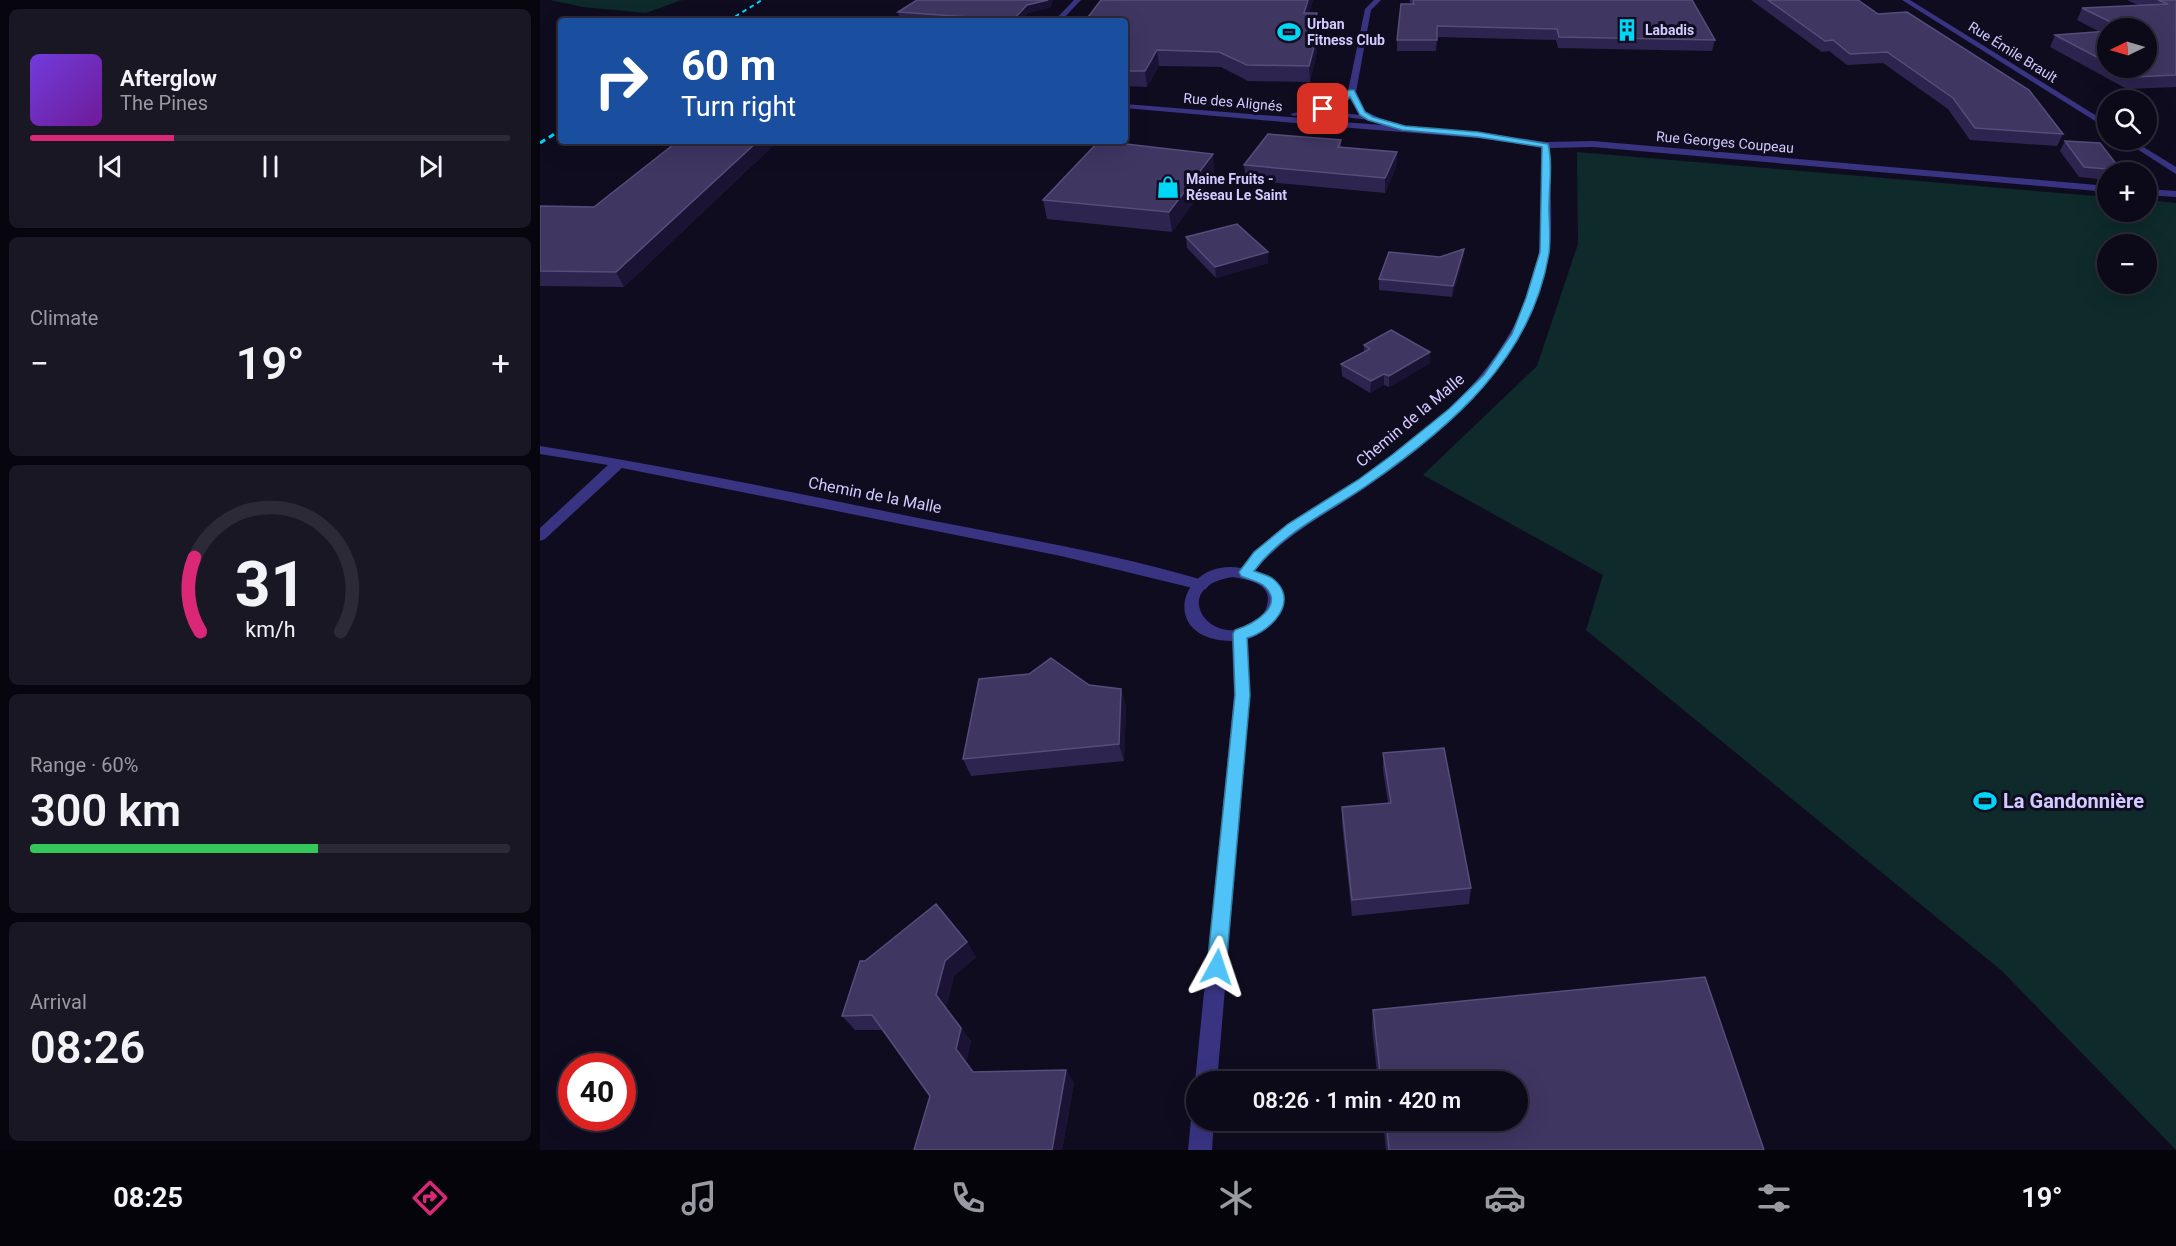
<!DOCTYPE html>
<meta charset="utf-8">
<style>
:root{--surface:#0c0918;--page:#1a1725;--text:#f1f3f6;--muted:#9a9aa2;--line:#2c2a37;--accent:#db2777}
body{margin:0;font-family:Roboto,sans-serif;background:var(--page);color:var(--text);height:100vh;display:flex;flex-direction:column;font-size:22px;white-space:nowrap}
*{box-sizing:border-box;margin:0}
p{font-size:20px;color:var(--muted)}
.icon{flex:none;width:33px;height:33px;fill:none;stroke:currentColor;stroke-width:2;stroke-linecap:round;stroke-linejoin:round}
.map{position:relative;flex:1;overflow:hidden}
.sheet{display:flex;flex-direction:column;gap:9px;padding:9px;background:#07050d;width:540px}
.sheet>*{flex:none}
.hud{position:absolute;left:18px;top:18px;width:570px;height:126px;border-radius:6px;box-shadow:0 6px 24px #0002,0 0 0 2px var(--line);background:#1a4fa0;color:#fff;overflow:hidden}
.needle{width:39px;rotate:265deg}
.fabs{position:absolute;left:1557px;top:18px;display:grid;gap:12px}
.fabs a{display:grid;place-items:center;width:60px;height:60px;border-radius:50%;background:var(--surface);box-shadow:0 6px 24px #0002,0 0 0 2px var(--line);font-size:30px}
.speed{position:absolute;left:18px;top:1053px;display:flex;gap:12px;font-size:30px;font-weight:700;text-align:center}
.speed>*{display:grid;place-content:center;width:78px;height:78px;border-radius:50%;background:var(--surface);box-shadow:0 6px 24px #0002,0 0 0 2px var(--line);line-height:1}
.speed .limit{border:9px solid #d22;background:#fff;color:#111}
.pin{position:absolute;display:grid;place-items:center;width:51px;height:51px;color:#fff;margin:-26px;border-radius:12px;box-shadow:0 3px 9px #0006}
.me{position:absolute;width:66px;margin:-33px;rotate:5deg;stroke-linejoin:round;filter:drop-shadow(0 0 4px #0008)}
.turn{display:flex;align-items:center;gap:21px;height:126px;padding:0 24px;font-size:27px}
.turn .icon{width:78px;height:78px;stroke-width:2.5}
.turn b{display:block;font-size:42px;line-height:51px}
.big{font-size:45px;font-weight:600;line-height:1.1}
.sheet .card{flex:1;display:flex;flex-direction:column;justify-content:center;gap:9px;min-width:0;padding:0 21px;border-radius:9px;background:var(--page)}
.sheet .dial{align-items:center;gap:0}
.dial svg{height:156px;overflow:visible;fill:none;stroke:var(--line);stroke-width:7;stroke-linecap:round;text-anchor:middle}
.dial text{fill:var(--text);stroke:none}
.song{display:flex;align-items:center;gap:18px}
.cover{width:72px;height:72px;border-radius:9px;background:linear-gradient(135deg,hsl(260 70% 55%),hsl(280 70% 35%))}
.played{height:6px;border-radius:3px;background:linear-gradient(90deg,var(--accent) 30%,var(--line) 30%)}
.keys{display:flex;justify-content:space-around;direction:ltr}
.heat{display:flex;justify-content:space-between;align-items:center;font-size:33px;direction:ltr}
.charge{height:9px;border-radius:4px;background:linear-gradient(90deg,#34c759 60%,var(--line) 0)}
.trip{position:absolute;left:646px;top:1071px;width:342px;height:60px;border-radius:30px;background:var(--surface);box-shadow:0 6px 24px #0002,0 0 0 2px var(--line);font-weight:600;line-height:60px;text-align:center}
.tab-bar{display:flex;height:96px;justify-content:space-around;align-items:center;background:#05040a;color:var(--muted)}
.tab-bar .icon{width:42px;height:42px}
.tab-bar .on{color:var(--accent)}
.tab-bar b{font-size:27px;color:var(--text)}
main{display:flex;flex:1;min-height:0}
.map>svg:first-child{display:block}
</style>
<main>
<section class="sheet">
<div class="card">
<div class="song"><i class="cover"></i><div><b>Afterglow</b><p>The Pines</p></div></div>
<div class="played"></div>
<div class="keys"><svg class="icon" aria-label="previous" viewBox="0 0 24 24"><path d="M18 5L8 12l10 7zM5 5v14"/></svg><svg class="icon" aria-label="pause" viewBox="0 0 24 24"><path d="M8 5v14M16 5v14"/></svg><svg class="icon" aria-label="next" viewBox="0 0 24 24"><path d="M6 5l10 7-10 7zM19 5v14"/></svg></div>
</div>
<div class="card"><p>Climate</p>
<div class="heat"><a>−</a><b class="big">19°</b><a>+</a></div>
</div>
<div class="card dial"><svg viewBox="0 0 100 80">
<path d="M14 69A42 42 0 1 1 86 69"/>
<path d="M14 69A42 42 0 0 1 11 31" stroke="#db2777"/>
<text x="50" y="56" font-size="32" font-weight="700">31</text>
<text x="50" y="72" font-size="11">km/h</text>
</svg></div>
<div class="card"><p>Range · 60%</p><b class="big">300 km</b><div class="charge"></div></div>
<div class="card"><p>Arrival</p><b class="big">08:26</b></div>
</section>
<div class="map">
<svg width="1636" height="1150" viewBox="0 0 1636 1150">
<rect width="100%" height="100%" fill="#100c20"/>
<path fill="#0e2a2a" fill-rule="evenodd" d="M 10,0 L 142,0 L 106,13 L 43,7 Z
M 1037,152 L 1567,197 L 1568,212 L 1606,212 L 1607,200 L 1636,203 L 1636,1150 L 1462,971 L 1046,630 L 1063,575 L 883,475 L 997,366 L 1038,244 ZM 1606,244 L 1606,284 L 1568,284 L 1568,244 Z"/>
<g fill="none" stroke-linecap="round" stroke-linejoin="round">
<path fill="#393482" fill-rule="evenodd" d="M 534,0 L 541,0 L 521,21 L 514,21 Z
M 1362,0 L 1370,0 L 1568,123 L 1568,129 Z
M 798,103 L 802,105 L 801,107 L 754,116 L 750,114 Z
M 585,104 L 799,121 L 803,124 L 799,127 L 585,108 Z
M 780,111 L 831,116 L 835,118 L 831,120 L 783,115 L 780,115 Z
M 1583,140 L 1592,140 L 1636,167 L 1636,174 Z
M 0,446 C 127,466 252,492 378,518 C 475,537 572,553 666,581 L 669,585 L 666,589 L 661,590 L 521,556 L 82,468 L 5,539 L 0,541 L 0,528 L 68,465 L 0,454 Z"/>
<path fill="#393482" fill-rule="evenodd" d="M 834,0 L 841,0 L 831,10 L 816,92 L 825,111 L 848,122 L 841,124 L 819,115 L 811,98 L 802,106 L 798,114 L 802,122 L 938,132 L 1006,142 L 1053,141 L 1568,186 L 1568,192 L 1053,147 L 1010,148 C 1009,181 1014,220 1009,252 C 993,358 911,428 828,486 C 789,513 746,533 715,571 C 761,581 744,628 708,639 L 710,695 L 677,1082 L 657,1082 L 657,1087 L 655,1082 L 694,695 L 692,641 C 616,640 640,557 701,568 C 733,530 776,508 817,481 C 900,425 982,356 999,252 C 1005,218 1000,181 1002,147 L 938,138 L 799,127 L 796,126 L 790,114 L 795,103 L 808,91 L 825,9 ZM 693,577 C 709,580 733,584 727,605 C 726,611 722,616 717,620 C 674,656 624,587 693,577 Z
M 1606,189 L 1636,191 L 1636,197 L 1606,195 Z
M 657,1111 L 657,1120 L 674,1120 L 672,1150 L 648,1150 L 651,1120 Z"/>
<path stroke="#00d6f6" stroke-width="2" stroke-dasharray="4.5 4" stroke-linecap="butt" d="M 188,21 L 222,0"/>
<path stroke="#00d6f6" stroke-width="3" stroke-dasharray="6 4.5" stroke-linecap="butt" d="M 0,143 L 21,130"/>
</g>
<path fill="#2d244f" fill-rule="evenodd" d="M 561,0 L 773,0 L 769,13 L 778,28 L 775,36 L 777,36 L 777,52 L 770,82 L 708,81 L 681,67 L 619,66 L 607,87 L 585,86 L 585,21 Z
M 869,0 L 1152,0 L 1175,40 L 1172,51 L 1018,48 L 1016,40 L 897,37 L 896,51 L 857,51 L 857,40 L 871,4 Z
M 1211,0 L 1318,0 L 1523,134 L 1517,146 L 1430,140 L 1408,109 L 1343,63 L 1307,65 L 1289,51 L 1282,52 Z
M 1587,0 L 1636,0 L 1636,87 L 1587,89 L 1510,47 L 1515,35 L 1560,32 L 1537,20 L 1542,8 L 1600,6 ZM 1568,28 L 1606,28 L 1606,68 L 1568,68 Z
M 511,7 L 488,13 L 481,21 L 383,21 L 360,19 L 358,12 Z
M 801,140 L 801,147 L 857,152 L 856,167 L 845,193 L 706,180 L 704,165 Z
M 138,141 L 238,141 L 84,287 L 0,286 L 0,206 L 54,207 Z
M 1525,141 L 1581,170 L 1580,172 L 1568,172 L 1568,180 L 1539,177 L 1520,151 Z
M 675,173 L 632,232 L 507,219 L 503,200 Z
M 646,237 L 728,252 L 728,263 L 676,278 L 647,248 Z
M 924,249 L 923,260 L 912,297 L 839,290 L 839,279 Z
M 824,345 L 890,352 L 890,363 L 849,387 L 844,385 L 830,393 L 802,376 L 801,364 L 824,352 Z
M 549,685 L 581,689 L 586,706 L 584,761 L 431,776 L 423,759 Z
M 843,753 L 931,888 L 929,904 L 812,916 L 802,824 L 802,807 L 848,803 L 843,770 Z
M 427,942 L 436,957 L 414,976 L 406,1008 L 431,1041 L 426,1063 L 433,1072 L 526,1070 L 534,1083 L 522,1150 L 374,1150 L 390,1096 L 342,1030 L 315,1030 L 302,1016 Z
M 833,1010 L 1224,1150 L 846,1150 L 843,1120 L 978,1120 L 978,1082 L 838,1082 L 832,1028 Z"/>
<path fill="#1a1334" d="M 508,0 L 513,0 L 511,7 L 488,13 L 481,21 L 472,21 L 487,5 Z
M 768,0 L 773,0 L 764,27 L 764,13 Z
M 777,13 L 778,28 L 771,51 L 770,36 Z
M 777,36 L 777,52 L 770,82 L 769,66 Z
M 617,50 L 619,66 L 607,87 L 605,71 Z
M 218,141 L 238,141 L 84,287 L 76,272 Z
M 857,152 L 856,167 L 845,193 L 845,178 Z
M 673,154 L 675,173 L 632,232 L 629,212 Z
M 924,249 L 923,260 L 912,297 L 913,286 Z
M 728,252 L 728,263 L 676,278 L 675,267 Z
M 890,352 L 890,363 L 849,387 L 849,376 Z
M 844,374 L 844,385 L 830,393 L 831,381 Z
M 581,689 L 586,706 L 584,761 L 579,744 Z
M 427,942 L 436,957 L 414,976 L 406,1009 L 396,995 L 405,961 Z
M 421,1028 L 431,1041 L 426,1063 L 416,1049 Z
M 526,1070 L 534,1083 L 522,1150 L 512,1150 Z"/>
<path fill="#3f3662" stroke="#564d7b" stroke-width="1.5" d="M 377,0 L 508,0 L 487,5 L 472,21 L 423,21 L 427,17 L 358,12 Z
M 561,0 L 768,0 L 764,13 L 777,13 L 770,36 L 777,36 L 769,66 L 707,65 L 679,52 L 617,50 L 605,71 L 585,71 L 585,21 L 545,21 Z
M 873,0 L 1152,0 L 1175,40 L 1019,37 L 1017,29 L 897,26 L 897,40 L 857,40 L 861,4 L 874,4 Z
M 1228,0 L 1318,0 L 1338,14 L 1367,12 L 1489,90 L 1523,134 L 1435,128 L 1413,98 L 1347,52 L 1310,54 L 1293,40 L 1285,41 Z
M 1618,0 L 1636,0 L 1636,75 L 1593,77 L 1576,68 L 1606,68 L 1606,28 L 1583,28 L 1542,8 L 1628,4 Z
M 1568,31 L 1568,63 L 1515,35 Z
M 728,134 L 801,140 L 798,147 L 857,152 L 845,178 L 704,165 Z
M 138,141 L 218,141 L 76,272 L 0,271 L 0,206 L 54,207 Z
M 559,141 L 560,141 L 673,154 L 629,212 L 503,200 Z
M 1525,141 L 1560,143 L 1581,170 L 1544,167 Z
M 697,224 L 728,252 L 675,267 L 646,237 Z
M 924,249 L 913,286 L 839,279 L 849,252 L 900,257 Z
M 851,330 L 890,352 L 849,376 L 844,374 L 831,381 L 801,364 L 830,349 L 824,345 Z
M 511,658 L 549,685 L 581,689 L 579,744 L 423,759 L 439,679 L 489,674 Z
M 904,748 L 931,888 L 812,900 L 802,807 L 851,803 L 843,753 Z
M 396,904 L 427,942 L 405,961 L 396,995 L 421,1028 L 416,1049 L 433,1072 L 526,1070 L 512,1150 L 374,1150 L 390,1096 L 332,1015 L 302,1016 L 320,961 L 325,961 Z
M 1165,977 L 1224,1150 L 849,1150 L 846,1120 L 978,1120 L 978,1082 L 841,1082 L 833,1010 Z"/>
<path fill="#4fc3f7" stroke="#337fa1" stroke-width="1.5" d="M 809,90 L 814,90 L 825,112 L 833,117 L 865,126 L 938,132 L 1008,144 C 1013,162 1009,188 1009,207 C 1009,222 1011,238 1009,253 C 992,359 910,428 826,486 C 788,512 742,533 714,571 C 720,573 727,575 732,578 C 761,600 732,631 707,638 L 710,695 L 686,967 L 683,974 L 677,976 L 670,974 L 667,967 L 695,695 L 693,634 L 695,630 C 711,625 748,606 723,585 C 717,581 707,579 701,576 L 699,572 L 714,552 L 748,524 L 818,480 L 852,455 L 909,409 L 944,375 L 972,334 L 986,298 L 1000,252 L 1002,147 L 938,137 L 862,130 L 828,120 L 820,115 L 810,97 L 800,106 L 783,111 L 779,109 L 795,103 Z"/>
<defs>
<g id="building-bare" transform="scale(1.8)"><path d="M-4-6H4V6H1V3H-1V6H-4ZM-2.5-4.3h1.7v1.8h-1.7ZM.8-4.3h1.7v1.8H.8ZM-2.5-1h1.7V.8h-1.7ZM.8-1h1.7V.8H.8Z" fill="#00d6f6" stroke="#100c20" stroke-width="2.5" paint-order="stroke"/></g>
<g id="stadium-bare" transform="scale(1.8)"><path d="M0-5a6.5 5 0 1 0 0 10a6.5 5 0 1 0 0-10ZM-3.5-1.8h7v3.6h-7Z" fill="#00d6f6" stroke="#100c20" stroke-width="2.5" paint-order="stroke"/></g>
<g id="shop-bare" transform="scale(1.8)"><path d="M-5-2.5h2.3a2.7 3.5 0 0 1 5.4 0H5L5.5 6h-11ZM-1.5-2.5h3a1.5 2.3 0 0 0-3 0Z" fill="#00d6f6" stroke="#100c20" stroke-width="2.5" paint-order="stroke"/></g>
</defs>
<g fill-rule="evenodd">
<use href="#building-bare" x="1087" y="30"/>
<use href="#stadium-bare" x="749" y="32"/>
<use href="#shop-bare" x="628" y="187"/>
<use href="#stadium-bare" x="1445" y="801"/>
</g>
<g text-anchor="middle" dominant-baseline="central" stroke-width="6" stroke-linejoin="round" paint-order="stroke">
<g font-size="14" font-weight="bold" fill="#d2cbff" stroke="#100c20" text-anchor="start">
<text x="767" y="24">Urban<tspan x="767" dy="16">Fitness Club</tspan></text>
<text x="1105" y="30">Labadis</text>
<text x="646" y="179">Maine Fruits -<tspan x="646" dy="16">Réseau Le Saint</tspan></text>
</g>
<g font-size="14" fill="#d2cbff" stroke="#100c20">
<text transform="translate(1473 52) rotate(32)">Rue Émile Brault</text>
<text transform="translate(693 102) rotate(5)">Rue des Alignés</text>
<text transform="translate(1185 142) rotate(5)">Rue Georges Coupeau</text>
</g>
<g font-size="16" fill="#d2cbff" stroke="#100c20">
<text transform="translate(870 420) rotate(-40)">Chemin de la Malle</text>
<text transform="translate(335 495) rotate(11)">Chemin de la Malle</text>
</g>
<g font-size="20" font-weight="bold" fill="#d2cbff" stroke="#100c20" text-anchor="start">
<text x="1463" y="801">La Gandonnière</text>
</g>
</g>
</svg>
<div class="fabs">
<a><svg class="needle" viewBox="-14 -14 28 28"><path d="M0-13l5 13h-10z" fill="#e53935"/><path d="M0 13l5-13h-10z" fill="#9a9aa2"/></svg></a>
<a><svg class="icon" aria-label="search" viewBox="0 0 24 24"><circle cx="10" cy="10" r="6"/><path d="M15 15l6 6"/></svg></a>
<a>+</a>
<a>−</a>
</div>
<div class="speed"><div class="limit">40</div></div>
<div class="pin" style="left:783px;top:109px;background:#d93025"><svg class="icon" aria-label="arrive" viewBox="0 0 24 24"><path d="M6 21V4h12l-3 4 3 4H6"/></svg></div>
<svg class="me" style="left:677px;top:967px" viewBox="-20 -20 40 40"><path d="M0-17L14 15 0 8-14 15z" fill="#4fc3f7" stroke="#fff" stroke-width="4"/></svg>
<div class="trip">08:26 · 1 min · 420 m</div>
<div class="hud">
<div class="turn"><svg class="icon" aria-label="right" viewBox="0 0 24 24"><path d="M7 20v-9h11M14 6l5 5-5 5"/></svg><div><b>60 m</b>Turn right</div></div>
</div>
</div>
</main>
<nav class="tab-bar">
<b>08:25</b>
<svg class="icon on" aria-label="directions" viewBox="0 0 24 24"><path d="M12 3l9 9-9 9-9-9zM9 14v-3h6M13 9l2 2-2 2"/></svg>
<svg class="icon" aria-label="music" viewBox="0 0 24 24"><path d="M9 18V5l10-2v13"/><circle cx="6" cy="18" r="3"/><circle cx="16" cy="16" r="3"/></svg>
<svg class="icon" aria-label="phone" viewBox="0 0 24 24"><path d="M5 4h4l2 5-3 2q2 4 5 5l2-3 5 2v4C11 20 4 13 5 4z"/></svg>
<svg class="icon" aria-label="climate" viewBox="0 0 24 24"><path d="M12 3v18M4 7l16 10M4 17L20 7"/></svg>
<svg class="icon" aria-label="car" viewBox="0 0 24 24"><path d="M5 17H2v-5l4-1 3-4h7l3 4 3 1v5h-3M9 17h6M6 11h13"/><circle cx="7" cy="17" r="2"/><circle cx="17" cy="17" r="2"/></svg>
<svg class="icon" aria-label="filters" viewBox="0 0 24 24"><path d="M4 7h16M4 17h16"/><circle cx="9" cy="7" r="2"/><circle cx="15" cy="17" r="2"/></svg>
<b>19°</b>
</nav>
